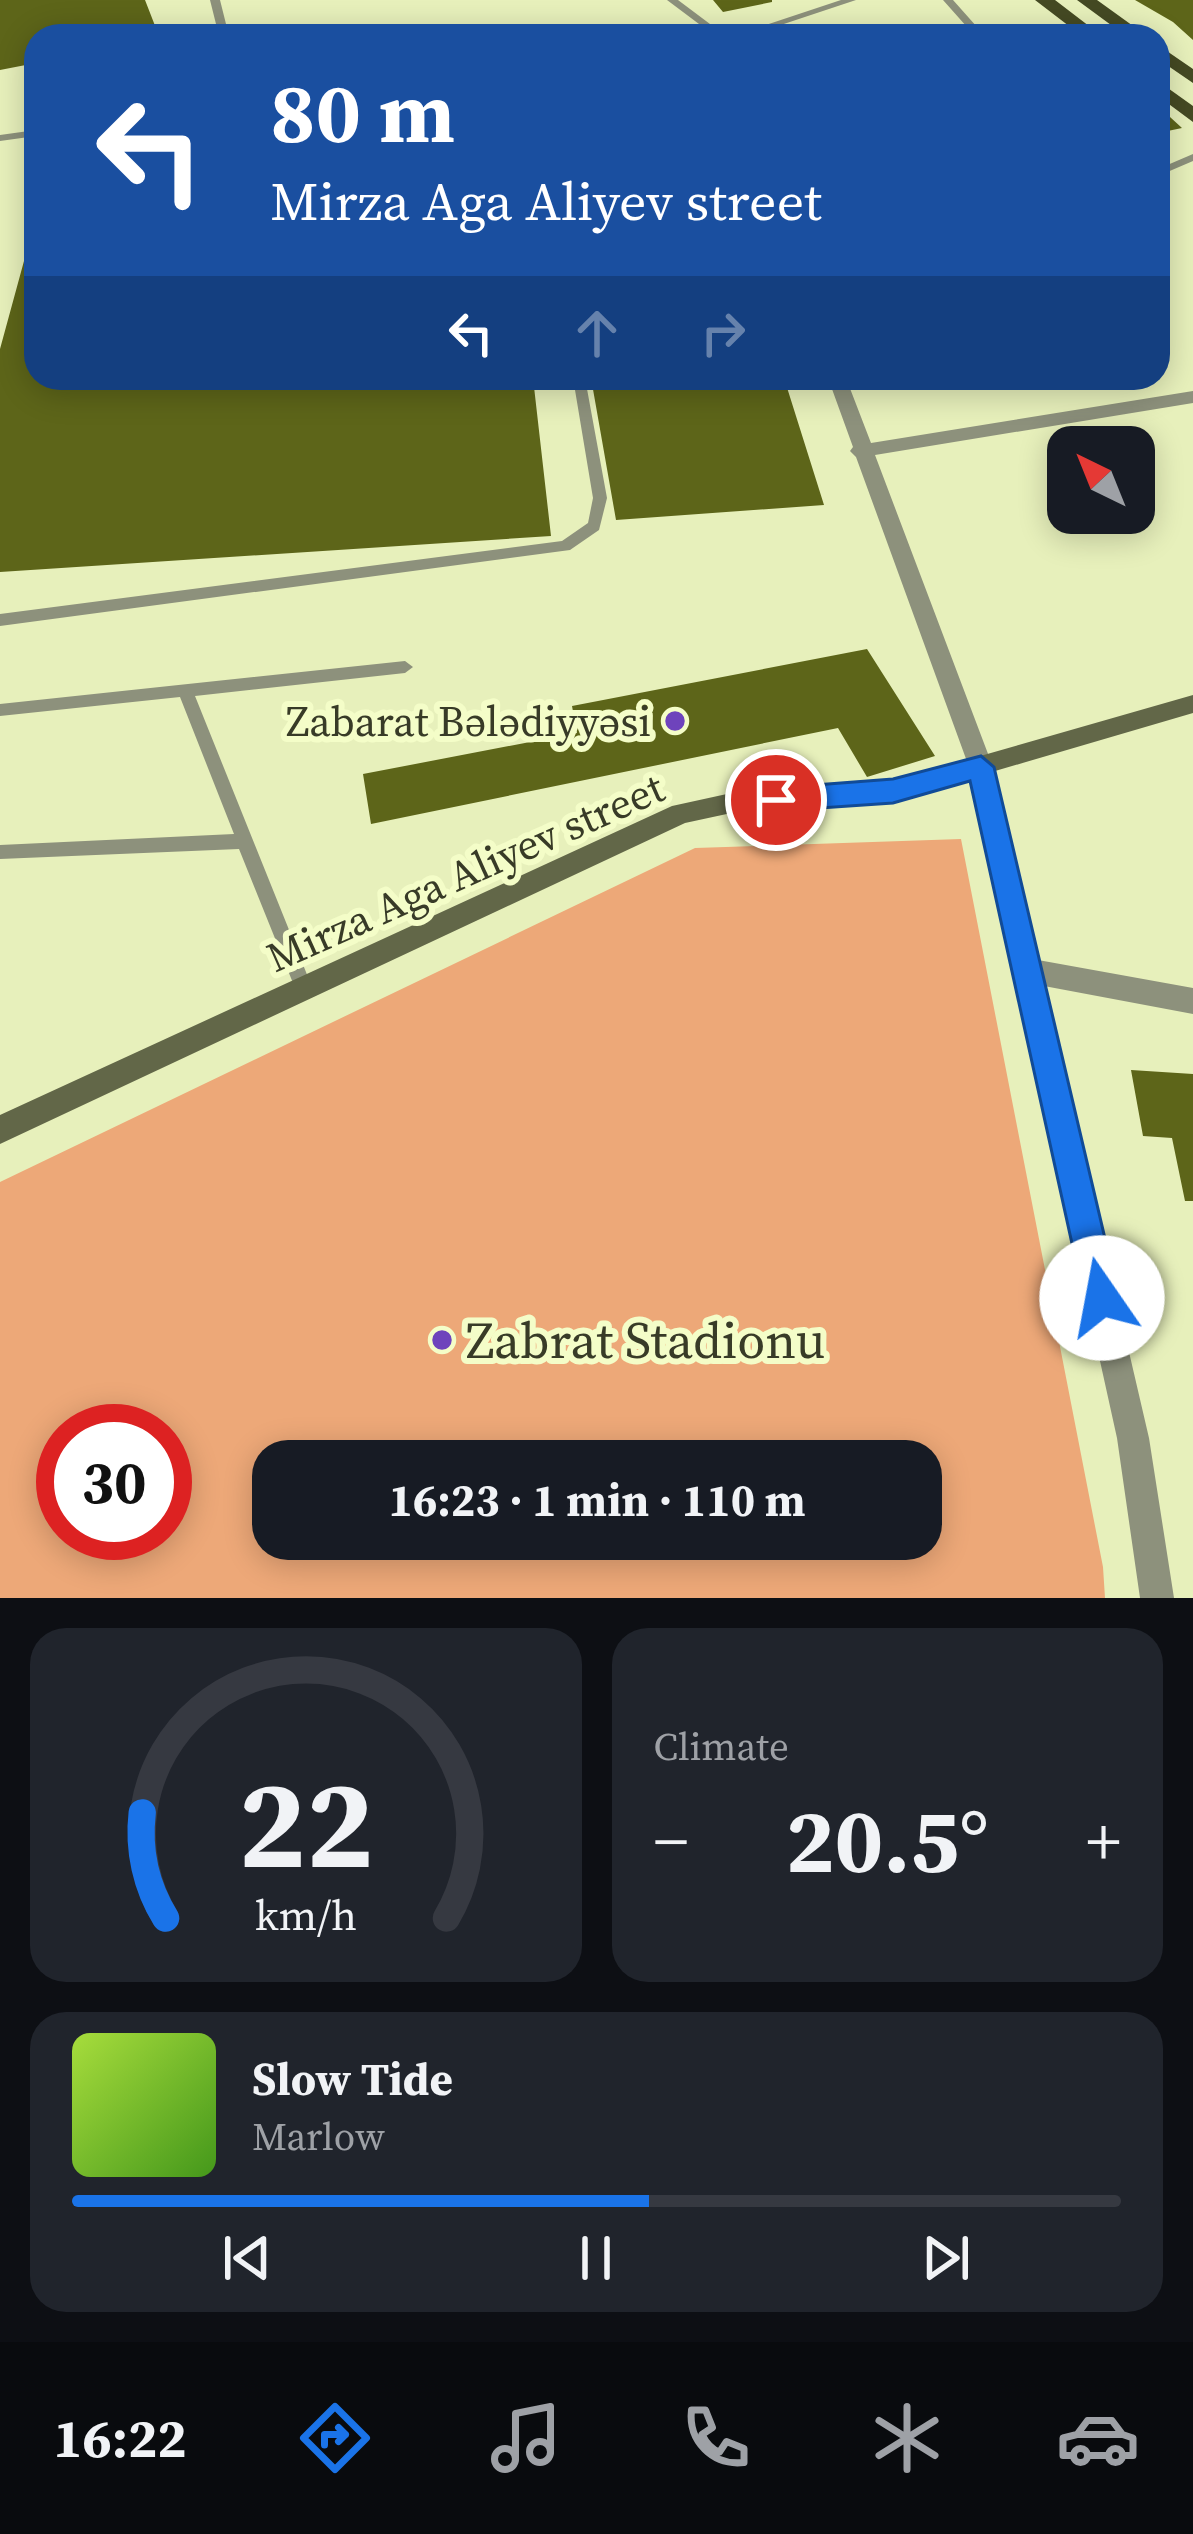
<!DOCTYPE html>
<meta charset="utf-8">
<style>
:root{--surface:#171b24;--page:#20242c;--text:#f1f3f6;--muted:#9ea1a6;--line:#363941;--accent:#1a73e8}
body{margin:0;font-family:"Source Serif 4",serif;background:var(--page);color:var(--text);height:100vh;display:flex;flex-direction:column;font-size:45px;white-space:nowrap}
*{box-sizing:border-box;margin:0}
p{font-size:39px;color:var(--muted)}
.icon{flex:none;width:66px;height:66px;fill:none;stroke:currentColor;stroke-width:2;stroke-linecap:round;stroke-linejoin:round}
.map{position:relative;height:1598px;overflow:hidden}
.details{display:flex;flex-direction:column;gap:30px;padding:30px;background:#0d0f14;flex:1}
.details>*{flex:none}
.hud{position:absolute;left:24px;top:24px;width:1146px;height:366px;border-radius:36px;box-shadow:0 6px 30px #0003;background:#1a4fa0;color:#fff;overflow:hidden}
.needle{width:78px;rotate:317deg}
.fabs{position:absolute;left:1047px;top:426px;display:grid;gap:24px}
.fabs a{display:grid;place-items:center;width:108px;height:108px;border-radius:24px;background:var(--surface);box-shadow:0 6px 30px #0003;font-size:60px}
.speed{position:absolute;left:36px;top:1404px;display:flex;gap:24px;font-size:60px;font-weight:700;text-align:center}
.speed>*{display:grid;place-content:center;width:156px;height:156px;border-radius:50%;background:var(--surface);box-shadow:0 6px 30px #0003;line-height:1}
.speed .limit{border:18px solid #d22;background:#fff;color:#111}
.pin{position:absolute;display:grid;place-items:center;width:102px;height:102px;color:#fff;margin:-51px;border:6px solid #fff;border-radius:50%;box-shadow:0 3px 12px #0007}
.me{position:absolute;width:132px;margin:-66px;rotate:348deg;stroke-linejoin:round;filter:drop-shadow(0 0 9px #0008)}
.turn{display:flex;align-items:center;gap:42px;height:252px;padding:0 48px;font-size:54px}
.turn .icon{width:156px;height:156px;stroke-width:2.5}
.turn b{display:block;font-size:84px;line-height:102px}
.lanes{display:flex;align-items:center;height:114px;padding:0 48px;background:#0003;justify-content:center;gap:60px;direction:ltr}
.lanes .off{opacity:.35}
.big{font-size:90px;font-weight:700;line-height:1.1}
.details .tile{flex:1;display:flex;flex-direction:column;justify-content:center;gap:18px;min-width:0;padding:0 42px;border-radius:36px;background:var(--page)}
.details .dial{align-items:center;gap:0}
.dial svg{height:312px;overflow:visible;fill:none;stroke:var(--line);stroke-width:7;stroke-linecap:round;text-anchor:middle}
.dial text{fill:var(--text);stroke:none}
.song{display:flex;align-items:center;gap:36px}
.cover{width:144px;height:144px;border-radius:18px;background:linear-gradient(135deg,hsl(80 70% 55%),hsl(100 70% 35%))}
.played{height:12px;border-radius:6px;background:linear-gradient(90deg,var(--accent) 55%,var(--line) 55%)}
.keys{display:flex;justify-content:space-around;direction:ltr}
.heat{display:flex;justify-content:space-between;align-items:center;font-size:66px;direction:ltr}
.details .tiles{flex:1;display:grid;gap:30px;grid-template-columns:1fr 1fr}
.tile:last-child{grid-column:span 2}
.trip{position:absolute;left:252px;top:1440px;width:690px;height:120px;border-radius:36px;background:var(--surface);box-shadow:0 6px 30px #0003;font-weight:700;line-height:120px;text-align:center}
.tab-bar{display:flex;height:192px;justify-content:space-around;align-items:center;background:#090b0e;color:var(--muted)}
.tab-bar .icon{width:84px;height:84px}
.tab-bar .on{color:var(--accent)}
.tab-bar b{font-size:54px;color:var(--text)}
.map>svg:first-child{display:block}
</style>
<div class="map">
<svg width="1193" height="1598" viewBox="0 0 1193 1598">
<rect width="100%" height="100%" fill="#e7f0bb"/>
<path fill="#eda878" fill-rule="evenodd" d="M 961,839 L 1103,1567 L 1105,1598 L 0,1598 L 0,1182 L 695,848 ZM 63,1431 L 165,1431 L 165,1533 L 63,1533 ZM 273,1461 L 921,1461 L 921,1539 L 273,1539 Z"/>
<path fill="#5d6519" d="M 0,0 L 145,0 L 159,36 L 36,36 L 36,63 L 0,70 Z
M 713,0 L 772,0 L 772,2 L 723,12 Z
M 1135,0 L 1193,0 L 1193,40 L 1173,22 Z
M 1158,106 L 1182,128 L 1158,133 Z
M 30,239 L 36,239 L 36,378 L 533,378 L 551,536 L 0,572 L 0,349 Z
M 591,378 L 784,378 L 824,505 L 616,520 Z
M 867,649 L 935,756 L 867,777 L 838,728 L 371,824 L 363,774 L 577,733 L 572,706 Z
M 1131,1070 L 1193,1074 L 1193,1201 L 1185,1201 L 1172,1138 L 1143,1136 Z"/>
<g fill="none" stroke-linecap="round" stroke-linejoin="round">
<path fill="#8d917c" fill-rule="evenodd" d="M 210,0 L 220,0 L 229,36 L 219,36 Z
M 667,0 L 678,0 L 726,36 L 715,36 Z
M 841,0 L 856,0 L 748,36 L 733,36 Z
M 943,0 L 953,0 L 985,36 L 975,36 Z
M 36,130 L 36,136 L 0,141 L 0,135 Z
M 1193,154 L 1193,161 L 1158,176 L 1158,169 Z
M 573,378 L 585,378 L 607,498 L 599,530 L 570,550 L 0,626 L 0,614 L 562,541 L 588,523 L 593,498 Z
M 405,661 L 413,667 L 405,673 L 195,696 L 312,987 L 309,993 L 303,996 L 297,993 L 239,849 L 0,859 L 0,845 L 234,834 L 180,697 L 0,716 L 0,704 Z"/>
<path fill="#8d917c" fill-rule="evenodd" d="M 828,378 L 846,378 L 871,443 L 1193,391 L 1193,403 L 875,455 L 993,767 L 1038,960 L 1193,988 L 1193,1014 L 1044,986 L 1149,1438 L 1174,1598 L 1140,1598 L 1117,1438 L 969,767 L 856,457 L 850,451 L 853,447 Z"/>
<path fill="#626748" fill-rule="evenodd" d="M 1193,695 L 1193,713 L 893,801 L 736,812 L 685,823 L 0,1144 L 0,1115 L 672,806 L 736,792 L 893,781 Z"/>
<path fill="#454a23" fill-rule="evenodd" d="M 1035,0 L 1055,0 L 1102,36 L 1082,36 Z
M 1077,0 L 1097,0 L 1147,36 L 1126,36 Z
M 1158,45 L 1193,69 L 1193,83 L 1158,59 Z
M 1158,81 L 1193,106 L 1193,122 L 1158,96 Z"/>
</g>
<path fill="#1a73e8" stroke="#114b97" stroke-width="3" d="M 981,756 L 994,767 L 1119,1298 L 1114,1310 L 1102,1315 L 1089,1310 L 1084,1298 L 970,781 L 893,803 L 776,811 L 762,800 L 776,788 L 893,779 Z"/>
<g fill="#6e43bc" stroke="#f4fdc8" stroke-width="4.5">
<circle cx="675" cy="721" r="12"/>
<circle cx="442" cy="1340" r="12"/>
</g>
<g text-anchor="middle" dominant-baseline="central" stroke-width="12" stroke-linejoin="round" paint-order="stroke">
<g font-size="42" fill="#383b27" stroke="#f4fdc8" text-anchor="end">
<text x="651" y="721">Zabarat Bələdiyyəsi</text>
</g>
<g font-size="42" fill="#383b27" stroke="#f4fdc8">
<text transform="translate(465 872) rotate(-24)">Mirza Aga Aliyev street</text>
</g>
<g font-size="51" fill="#383b27" stroke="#f4fdc8" text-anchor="start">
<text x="466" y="1340">Zabrat Stadionu</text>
</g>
</g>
</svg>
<div class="fabs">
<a><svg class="needle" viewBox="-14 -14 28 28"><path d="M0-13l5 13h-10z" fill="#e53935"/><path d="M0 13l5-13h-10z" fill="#9ea1a6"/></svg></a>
</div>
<div class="speed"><div class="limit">30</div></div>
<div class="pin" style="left:776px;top:800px;background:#d93025"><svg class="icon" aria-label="arrive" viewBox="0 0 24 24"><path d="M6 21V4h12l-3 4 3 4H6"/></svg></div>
<svg class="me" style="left:1102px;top:1298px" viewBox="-20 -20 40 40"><circle r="19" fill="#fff"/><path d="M0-13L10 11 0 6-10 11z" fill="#1a73e8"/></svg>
<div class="trip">16:23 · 1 min · 110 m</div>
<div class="hud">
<div class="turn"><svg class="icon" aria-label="left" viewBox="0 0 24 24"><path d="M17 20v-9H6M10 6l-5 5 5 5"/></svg><div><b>80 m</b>Mirza Aga Aliyev street</div></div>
<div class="lanes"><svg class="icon" aria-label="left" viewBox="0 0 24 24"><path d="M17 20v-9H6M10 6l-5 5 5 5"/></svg><svg class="icon off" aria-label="ahead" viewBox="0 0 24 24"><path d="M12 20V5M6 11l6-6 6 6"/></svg><svg class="icon off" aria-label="right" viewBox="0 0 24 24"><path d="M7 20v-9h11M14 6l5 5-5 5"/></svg></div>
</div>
</div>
<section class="details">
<div class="tiles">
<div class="tile dial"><svg viewBox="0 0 100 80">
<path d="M14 69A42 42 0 1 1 86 69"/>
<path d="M14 69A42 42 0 0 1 8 42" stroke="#1a73e8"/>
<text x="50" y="56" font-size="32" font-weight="700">22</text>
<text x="50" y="72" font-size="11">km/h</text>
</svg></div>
<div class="tile"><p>Climate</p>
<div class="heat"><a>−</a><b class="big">20.5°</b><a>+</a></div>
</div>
<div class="tile">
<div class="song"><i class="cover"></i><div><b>Slow Tide</b><p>Marlow</p></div></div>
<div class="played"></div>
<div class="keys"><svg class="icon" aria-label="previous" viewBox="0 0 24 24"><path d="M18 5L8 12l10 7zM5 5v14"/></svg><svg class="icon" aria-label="pause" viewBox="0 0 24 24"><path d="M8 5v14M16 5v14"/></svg><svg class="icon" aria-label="next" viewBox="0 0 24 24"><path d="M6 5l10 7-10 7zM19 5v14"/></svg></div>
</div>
</div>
</section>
<nav class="tab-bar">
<b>16:22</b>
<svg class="icon on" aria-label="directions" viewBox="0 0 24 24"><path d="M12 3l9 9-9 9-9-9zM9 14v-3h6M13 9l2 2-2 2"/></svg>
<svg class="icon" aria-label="music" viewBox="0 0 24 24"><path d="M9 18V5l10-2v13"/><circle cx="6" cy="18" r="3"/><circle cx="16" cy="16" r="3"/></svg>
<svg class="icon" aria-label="phone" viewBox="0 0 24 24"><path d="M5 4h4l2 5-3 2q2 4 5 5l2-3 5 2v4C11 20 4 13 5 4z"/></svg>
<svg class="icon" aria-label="climate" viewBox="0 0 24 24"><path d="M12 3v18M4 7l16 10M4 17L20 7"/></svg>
<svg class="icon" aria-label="car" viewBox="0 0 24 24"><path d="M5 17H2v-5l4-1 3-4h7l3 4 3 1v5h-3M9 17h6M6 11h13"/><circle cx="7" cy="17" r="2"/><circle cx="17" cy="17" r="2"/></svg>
</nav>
